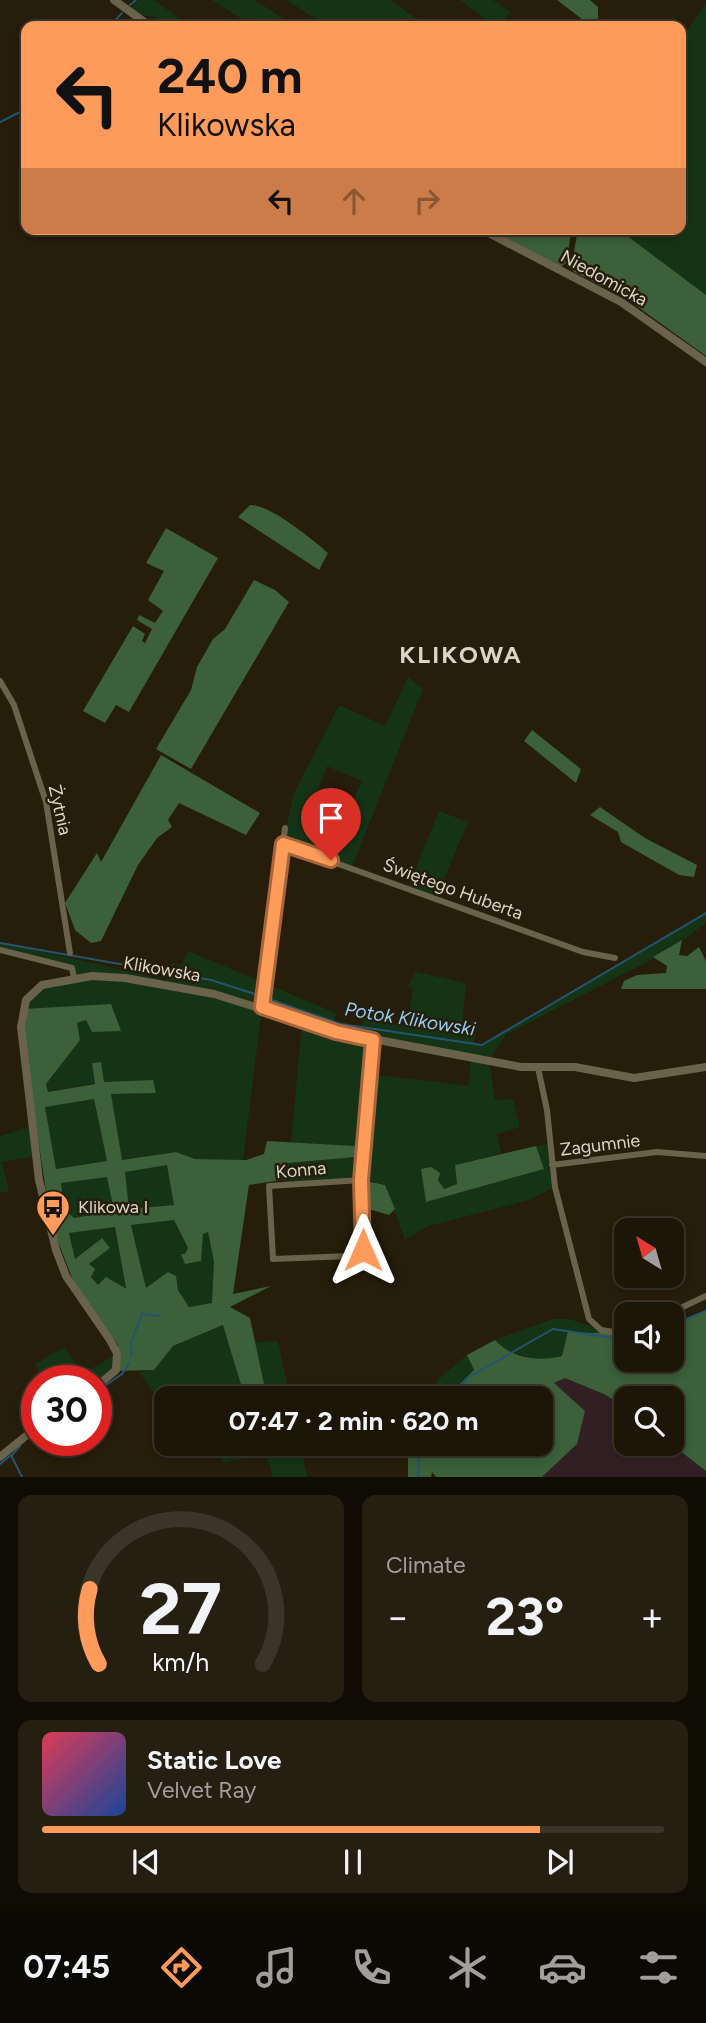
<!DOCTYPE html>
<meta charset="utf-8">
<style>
:root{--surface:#1c1608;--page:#251f12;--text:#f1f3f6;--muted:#a09f9c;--line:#3a3529;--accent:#ff9b5a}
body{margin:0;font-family:Figtree,sans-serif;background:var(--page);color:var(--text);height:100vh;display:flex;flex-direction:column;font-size:26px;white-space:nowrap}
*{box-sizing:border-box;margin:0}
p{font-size:23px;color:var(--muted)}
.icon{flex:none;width:38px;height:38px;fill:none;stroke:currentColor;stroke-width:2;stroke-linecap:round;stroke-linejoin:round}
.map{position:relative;height:1477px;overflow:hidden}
.details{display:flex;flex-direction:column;gap:18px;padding:18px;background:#0f0c04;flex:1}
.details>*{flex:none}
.top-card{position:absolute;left:21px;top:21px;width:665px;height:214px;border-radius:14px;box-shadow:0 4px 10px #0003,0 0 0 2px var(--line);background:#ff9b5a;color:#111;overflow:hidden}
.needle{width:46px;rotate:323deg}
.buttons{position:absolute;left:614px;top:1218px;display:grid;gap:14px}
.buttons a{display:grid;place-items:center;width:70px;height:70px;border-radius:14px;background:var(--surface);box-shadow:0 4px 10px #0003,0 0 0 2px var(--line);font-size:35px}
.speed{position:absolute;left:21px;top:1365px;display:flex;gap:14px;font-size:35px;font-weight:700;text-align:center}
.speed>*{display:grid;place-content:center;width:91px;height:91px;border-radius:50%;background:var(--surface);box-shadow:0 4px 10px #0003,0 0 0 2px var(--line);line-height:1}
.speed .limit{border:10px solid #d22;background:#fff;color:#111}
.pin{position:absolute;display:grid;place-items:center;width:60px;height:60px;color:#fff;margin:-72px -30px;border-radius:50% 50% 50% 0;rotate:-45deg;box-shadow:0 0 7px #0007}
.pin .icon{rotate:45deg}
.me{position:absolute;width:77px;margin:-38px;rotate:0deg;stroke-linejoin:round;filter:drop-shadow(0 0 5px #0008)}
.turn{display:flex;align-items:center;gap:24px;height:147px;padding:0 21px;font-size:32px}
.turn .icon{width:91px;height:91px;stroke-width:2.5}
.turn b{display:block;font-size:49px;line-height:60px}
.lanes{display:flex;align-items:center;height:66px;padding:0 21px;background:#0003;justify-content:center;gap:35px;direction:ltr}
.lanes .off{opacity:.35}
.big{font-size:52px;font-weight:700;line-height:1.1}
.details .widget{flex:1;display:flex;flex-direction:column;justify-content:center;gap:10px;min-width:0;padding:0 24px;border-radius:14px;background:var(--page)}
.details .dial{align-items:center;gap:0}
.dial svg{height:182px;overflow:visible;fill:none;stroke:var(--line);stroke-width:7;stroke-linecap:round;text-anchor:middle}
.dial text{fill:var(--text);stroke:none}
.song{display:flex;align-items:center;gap:21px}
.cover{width:84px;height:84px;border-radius:10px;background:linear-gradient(135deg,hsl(350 70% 55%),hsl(220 70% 35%))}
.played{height:7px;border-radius:4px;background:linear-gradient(90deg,var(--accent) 80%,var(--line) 80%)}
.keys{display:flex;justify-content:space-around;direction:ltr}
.heat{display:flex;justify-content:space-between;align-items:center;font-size:38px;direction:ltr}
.details .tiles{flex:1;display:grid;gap:18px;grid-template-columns:1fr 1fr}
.widget:last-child{grid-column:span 2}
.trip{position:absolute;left:154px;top:1386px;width:399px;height:70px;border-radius:14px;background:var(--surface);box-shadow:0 4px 10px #0003,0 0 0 2px var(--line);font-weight:700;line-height:70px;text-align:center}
.tabs{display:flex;height:112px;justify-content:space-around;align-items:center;background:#0b0903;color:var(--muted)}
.tabs .icon{width:49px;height:49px}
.tabs .current{color:var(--accent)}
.tabs b{font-size:32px;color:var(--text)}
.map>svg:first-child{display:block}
</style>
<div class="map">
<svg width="706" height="1477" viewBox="0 0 706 1477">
<rect width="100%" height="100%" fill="#261d0a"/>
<path fill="#321f24" d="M 565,1377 L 606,1395 L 626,1409 L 626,1444 L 671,1444 L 706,1471 L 706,1477 L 542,1477 L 577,1444 L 585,1411 L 553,1383 Z"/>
<path fill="#153415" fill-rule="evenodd" d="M 140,0 L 154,0 L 190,26 L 156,26 L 146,20 L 158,17 L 139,15 L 130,8 Z
M 212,0 L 255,0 L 295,26 L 252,26 Z
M 287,0 L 391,0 L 426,26 L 326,26 Z
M 460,0 L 493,0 L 510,12 L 499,26 L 495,26 Z
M 706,4 L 706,295 L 618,229 L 681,229 L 681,39 Z
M 408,677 L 423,689 L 352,867 L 283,844 L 293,795 L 339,705 L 385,726 ZM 327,766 L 362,781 L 343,821 L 311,808 Z
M 439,811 L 468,822 L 436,898 L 408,887 Z
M 706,913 L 706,923 L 670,950 L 507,1034 L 489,1060 L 495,1100 L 513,1099 L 520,1127 L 497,1134 L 501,1153 L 455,1165 L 457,1184 L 444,1189 L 438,1179 L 426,1202 L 544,1169 L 536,1146 L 550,1144 L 555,1187 L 529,1200 L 428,1226 L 405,1240 L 385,1185 L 368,1180 L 286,1184 L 281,1180 L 288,1163 L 356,1157 L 355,1146 L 291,1142 L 302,1021 L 262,1008 L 243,1160 L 195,1159 L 176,1152 L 121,1160 L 111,1094 L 155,1093 L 104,1082 L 101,1062 L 92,1063 L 95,1083 L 47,1092 L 46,1084 L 80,1040 L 76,1023 L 111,1005 L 24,1009 L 32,992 L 74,978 L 72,968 L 0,950 L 0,942 L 166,980 L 171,963 L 181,965 L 188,951 L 336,1013 L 334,1022 L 361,1028 L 364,1018 L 407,1026 L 413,988 L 407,987 L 416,972 L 466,983 L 462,1028 L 476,1031 L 474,1044 L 482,1045 ZM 373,1040 L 471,1056 L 469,1086 L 370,1074 Z
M 94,1099 L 107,1161 L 56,1169 L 45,1106 Z
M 31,1127 L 36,1156 L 2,1162 L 9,1191 L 0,1193 L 0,1136 Z
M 167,1164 L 174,1205 L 129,1210 L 124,1172 Z
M 107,1176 L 114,1212 L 74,1218 L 64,1210 L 61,1183 Z
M 174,1219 L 188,1249 L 186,1254 L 182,1254 L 185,1264 L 203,1234 L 208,1232 L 214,1262 L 213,1303 L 189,1307 L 178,1290 L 176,1276 L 146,1288 L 131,1225 Z
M 115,1227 L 126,1288 L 98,1285 C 83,1269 92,1256 101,1238 L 75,1259 L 69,1233 Z
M 553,1319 L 569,1319 L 606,1331 L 592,1335 L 562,1356 L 541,1361 L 508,1352 L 495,1340 Z
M 224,1325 L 245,1398 L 166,1398 L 166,1410 L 139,1372 L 154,1370 L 173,1346 Z
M 278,1341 L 290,1398 L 267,1398 L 255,1342 Z
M 64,1347 L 84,1374 L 117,1353 L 118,1364 L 96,1387 L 96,1381 L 44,1381 L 35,1364 Z
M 467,1355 L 474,1370 L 446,1398 L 423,1398 L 440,1378 Z
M 216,1444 L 300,1444 L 307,1477 L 273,1477 L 266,1454 L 223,1463 Z"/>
<path fill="#3b603a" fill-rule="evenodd" d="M 557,0 L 590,0 L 598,7 L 598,26 L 591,26 Z
M 489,229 L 572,229 L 566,263 L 561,267 Z
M 578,229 L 618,229 L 706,295 L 706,356 L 624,297 L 574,272 L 571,268 Z
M 250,505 C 271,505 312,539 328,553 L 319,570 L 238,517 Z
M 166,528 L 218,558 L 129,712 L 116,705 L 105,723 L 83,711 L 133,626 L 145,634 L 142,641 L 145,643 L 152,629 L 137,620 L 139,615 L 155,623 L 163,611 L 148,600 L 164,571 L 146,563 Z
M 254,580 L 275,590 L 289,602 L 191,769 L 156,749 L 191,690 L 197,667 L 213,639 L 225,629 Z
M 532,730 L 581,769 L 576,783 L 524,741 Z
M 161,755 L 260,813 L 246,835 L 179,803 L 168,820 L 172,827 L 157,838 L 138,865 L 101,941 L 91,943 L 75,930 L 65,903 L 97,853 L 101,862 Z
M 600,807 L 645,838 L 697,865 L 694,877 L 679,875 L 621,842 L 618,832 L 590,815 Z
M 682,940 L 679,955 L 687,956 L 699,947 L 706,961 L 706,989 L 621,989 L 624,981 L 637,975 L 666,973 L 667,966 L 653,957 Z
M 111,1004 L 121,1031 L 92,1032 L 86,1020 L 77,1023 L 80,1040 L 46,1084 L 48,1092 L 95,1084 L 92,1063 L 101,1062 L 104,1082 L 153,1080 L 156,1093 L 111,1094 L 122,1160 L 176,1152 L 195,1159 L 246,1160 L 264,1154 L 267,1141 L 356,1146 L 356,1157 L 288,1163 L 281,1180 L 249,1185 L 233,1294 L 271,1286 L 230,1307 L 250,1318 L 267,1398 L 245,1398 L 223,1325 L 173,1346 L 154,1370 L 113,1371 L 118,1345 L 73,1280 L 51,1224 L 25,1053 L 23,1009 ZM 94,1099 L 107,1161 L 56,1169 L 45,1107 ZM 167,1165 L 174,1205 L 129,1209 L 125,1172 ZM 107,1177 L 114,1211 L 74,1218 L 64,1209 L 61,1183 ZM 174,1220 L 188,1248 L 185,1254 L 181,1254 L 185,1264 L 201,1261 L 203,1234 L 208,1232 L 214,1262 L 212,1303 L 189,1307 L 178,1290 L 176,1276 L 168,1272 L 146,1288 L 131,1225 ZM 115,1227 L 126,1288 L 125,1288 L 106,1277 L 98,1285 L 91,1277 L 95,1269 L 89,1264 L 110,1248 L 102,1238 L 75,1259 L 69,1233 Z
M 536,1146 L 544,1169 L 426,1202 L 421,1169 L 431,1167 L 440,1173 L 438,1180 L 444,1189 L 457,1184 L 455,1165 Z
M 361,1180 L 385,1185 L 395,1209 L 389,1215 L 362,1207 Z
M 706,1310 L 706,1471 L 671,1444 L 672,1398 L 626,1398 L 626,1409 L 606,1395 L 565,1378 L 554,1383 L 585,1411 L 577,1444 L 542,1477 L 436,1477 L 432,1472 L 431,1477 L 408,1477 L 408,1444 L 541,1444 L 541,1398 L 446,1398 L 474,1370 L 467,1355 L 495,1340 C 512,1359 539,1362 562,1356 L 568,1331 C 590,1335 605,1331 626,1334 L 626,1360 L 672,1360 L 672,1324 Z"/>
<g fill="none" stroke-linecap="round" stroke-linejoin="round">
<path stroke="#235573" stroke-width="2" d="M 130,5 L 136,0
M 110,26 L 122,13
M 0,122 L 26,109
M 0,943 L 211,980 L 261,996
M 266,998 L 341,1024 L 482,1045 L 706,913
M 672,1325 L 706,1311
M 131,1356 L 132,1340 L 142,1314 L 160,1316
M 96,1392 L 122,1374 L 129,1364
M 448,1398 L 469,1377 L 553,1329 L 626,1340
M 12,1455 L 20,1446
M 0,1464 L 11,1455 L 22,1477
M 418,1477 L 420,1444"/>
<path stroke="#6b624c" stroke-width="6" d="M 0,681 L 14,705 L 46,802 L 70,953
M 283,844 L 583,952 L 615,958
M 0,950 L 72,968 L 74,978
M 262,1007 L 285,828
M 538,1068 L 547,1110 L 555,1187 L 589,1319 L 601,1330 L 626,1334
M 552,1165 L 657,1152 L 706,1156
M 361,1180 L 269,1186 L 273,1259 L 350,1256 L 363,1250 L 361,1180 L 373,1040
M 668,1314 L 706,1296"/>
<path stroke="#6b624c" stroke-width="8" d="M 114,0 L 150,26
M 481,229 L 621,302 L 706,362
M 96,1387 L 116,1370 L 117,1353 L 110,1340 L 66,1276 L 56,1250 L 39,1180 L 21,1027 L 26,1000 L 42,985 L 92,976 L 125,978 L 214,994 L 336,1032 L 521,1067 L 575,1067 L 634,1078 L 706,1067
M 0,1457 L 37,1427"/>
</g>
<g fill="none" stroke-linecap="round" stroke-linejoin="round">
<g stroke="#a6653a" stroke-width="18">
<path id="route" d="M 331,860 L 283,844 L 262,1007 L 336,1032 L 373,1040 L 361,1180 L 363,1250"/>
</g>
<use href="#route" stroke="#ff9b5a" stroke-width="12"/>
</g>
<defs>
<g id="bus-pin" transform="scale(1.75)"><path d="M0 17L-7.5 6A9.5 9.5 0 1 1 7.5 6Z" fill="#ff9b5a" stroke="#261d0a"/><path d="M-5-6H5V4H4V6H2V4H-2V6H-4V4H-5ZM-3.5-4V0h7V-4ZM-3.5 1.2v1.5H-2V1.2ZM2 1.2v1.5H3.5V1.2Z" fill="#111"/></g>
</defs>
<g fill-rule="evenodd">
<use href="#bus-pin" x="53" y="1207"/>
</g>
<g text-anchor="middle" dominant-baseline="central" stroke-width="5" stroke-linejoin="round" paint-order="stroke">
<g font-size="18" fill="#dbd5c9" stroke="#261d0a">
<text transform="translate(604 278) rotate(29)">Niedomicka</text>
<text transform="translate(60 810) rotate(77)">Żytnia</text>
<text transform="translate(453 889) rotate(20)">Świętego Huberta</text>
<text transform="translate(162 969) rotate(10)">Klikowska</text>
<text transform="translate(600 1145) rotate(-7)">Zagumnie</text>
<text transform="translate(301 1170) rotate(-5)">Konna</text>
</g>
<g font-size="18" fill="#dbd5c9" stroke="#261d0a" text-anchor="start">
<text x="78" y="1207">Klikowa I</text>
</g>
<g font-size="19" font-style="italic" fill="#92cdf5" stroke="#261d0a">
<text transform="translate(410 1019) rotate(9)">Potok Klikowski</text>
</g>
<g font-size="24" font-weight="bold" letter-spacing="2" fill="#dbd5c9" stroke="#261d0a">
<text x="461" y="654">KLIKOWA</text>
</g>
</g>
</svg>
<div class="buttons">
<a><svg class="needle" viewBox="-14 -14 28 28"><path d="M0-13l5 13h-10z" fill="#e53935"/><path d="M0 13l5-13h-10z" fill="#a09f9c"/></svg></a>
<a><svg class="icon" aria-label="sound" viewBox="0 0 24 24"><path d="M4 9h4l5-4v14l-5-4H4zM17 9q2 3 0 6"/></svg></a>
<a><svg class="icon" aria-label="search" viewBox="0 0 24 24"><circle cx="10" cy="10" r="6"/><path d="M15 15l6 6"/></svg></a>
</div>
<div class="speed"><div class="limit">30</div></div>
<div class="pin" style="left:331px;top:860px;background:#d93025"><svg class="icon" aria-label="arrive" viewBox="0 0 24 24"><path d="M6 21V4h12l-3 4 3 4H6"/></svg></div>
<svg class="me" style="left:363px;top:1250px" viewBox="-20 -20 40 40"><path d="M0-17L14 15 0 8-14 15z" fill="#ff9b5a" stroke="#fff" stroke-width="4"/></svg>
<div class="trip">07:47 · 2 min · 620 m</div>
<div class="top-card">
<div class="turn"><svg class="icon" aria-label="left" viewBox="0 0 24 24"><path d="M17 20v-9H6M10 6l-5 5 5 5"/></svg><div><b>240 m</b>Klikowska</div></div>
<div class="lanes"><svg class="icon" aria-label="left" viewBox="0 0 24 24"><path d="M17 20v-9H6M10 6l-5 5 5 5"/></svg><svg class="icon off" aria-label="ahead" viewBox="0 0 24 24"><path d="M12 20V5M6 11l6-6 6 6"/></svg><svg class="icon off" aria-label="right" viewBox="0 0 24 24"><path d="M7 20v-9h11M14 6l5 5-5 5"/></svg></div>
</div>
</div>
<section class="details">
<div class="tiles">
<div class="widget dial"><svg viewBox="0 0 100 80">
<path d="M14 69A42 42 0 1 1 86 69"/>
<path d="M14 69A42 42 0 0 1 10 36" stroke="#ff9b5a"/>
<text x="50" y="56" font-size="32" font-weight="700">27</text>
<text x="50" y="72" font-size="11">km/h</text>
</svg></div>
<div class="widget"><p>Climate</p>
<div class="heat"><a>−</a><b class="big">23°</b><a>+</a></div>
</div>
<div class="widget">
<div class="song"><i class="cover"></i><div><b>Static Love</b><p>Velvet Ray</p></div></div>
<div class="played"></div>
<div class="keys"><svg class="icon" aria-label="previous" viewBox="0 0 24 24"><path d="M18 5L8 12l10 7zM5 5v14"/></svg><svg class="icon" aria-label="pause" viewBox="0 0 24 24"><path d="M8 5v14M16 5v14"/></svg><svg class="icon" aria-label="next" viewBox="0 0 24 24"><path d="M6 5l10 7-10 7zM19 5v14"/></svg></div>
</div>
</div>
</section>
<nav class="tabs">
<b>07:45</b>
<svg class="icon current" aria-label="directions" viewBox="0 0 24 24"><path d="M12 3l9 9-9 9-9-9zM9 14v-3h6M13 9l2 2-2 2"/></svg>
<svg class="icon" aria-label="music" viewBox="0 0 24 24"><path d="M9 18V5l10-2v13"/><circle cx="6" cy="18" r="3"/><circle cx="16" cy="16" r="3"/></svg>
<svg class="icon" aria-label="phone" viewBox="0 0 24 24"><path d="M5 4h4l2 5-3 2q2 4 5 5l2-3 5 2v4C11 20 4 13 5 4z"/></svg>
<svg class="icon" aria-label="climate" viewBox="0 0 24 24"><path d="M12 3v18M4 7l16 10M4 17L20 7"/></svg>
<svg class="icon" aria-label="car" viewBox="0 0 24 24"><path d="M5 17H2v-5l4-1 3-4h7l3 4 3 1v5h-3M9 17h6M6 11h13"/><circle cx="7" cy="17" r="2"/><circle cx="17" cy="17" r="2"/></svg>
<svg class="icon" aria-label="filters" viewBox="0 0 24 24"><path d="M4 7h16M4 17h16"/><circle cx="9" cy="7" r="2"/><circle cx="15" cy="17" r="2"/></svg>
</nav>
